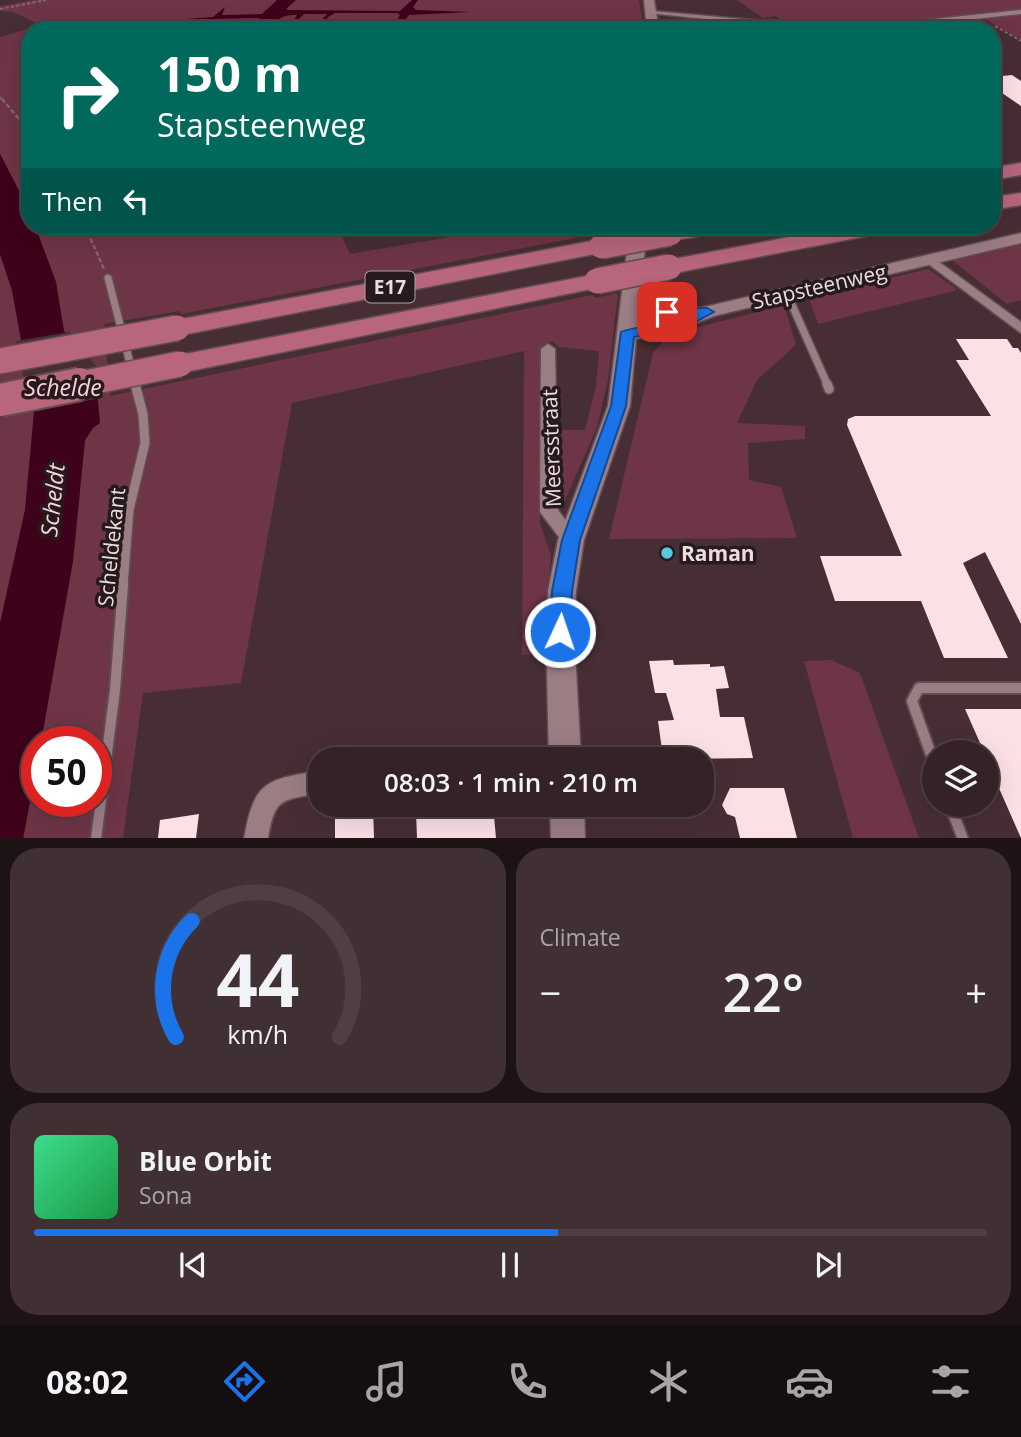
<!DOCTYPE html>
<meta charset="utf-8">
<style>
:root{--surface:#352227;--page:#402f33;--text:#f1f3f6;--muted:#aaa4a7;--line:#4f3f44;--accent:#1a73e8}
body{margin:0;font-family:"Open Sans",sans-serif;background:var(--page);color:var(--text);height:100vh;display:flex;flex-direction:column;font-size:26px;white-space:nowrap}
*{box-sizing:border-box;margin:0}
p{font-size:23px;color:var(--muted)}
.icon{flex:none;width:38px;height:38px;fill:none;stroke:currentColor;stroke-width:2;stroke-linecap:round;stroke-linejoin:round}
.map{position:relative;height:838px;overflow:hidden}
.sheet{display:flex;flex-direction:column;gap:10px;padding:10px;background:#1d1315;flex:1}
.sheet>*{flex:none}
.banner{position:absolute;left:21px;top:21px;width:980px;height:214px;border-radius:28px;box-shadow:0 7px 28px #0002,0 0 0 2px var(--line);background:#00695c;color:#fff;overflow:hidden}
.controls{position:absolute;left:922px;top:740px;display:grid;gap:14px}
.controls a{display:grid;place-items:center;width:77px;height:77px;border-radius:50%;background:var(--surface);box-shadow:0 7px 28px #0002,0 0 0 2px var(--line);font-size:35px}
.speed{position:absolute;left:21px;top:726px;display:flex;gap:14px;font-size:35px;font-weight:700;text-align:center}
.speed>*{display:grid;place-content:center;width:91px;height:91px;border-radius:50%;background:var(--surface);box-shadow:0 7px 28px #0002,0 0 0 2px var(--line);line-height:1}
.speed .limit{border:10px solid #d22;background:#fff;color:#111}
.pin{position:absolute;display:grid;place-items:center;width:60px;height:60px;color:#fff;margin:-30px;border-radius:14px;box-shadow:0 4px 10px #0006}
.me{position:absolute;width:77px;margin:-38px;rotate:3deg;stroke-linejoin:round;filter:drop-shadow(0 0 5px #0008)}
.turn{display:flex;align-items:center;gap:24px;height:147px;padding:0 21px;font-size:32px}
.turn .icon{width:91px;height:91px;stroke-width:2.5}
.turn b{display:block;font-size:49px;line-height:60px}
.then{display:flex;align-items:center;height:66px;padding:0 21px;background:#0003;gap:14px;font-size:26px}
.big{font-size:52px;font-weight:600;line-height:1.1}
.sheet .card{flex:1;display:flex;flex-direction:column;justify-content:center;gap:10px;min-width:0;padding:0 24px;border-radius:28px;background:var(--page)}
.sheet .dial{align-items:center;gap:0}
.dial svg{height:182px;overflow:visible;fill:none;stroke:var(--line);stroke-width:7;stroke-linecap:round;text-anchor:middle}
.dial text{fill:var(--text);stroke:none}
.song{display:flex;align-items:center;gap:21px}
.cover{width:84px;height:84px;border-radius:10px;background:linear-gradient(135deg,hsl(150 70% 55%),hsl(140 70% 35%))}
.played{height:7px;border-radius:4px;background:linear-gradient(90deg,var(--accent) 55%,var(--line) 55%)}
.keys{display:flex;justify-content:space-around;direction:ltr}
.heat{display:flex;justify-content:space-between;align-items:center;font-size:38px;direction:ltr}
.sheet .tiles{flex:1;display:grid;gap:10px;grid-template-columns:1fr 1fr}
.card:last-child{grid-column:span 2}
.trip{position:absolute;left:308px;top:747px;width:406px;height:70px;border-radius:28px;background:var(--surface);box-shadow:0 7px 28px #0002,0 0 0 2px var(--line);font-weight:600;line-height:70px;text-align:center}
.tab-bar{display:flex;height:112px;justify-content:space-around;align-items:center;background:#150e10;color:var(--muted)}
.tab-bar .icon{width:49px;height:49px}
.tab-bar .on{color:var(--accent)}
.tab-bar b{font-size:32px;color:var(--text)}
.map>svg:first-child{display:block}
</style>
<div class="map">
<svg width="1021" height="839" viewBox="0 0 1021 839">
<rect width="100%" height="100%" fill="#472e34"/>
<path fill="#6e3546" d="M 33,0 L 639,0 L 644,30 L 30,30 L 30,212 L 0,154 L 0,37 L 41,25 L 13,12 L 0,11 L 0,6 Z
M 737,0 L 1021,0 L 1021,11 C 972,16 810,41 776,16 L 763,18 Z
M 1021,13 L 1021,40 L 982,17 Z
M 35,226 L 144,226 L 143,233 L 149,228 L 170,226 L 337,226 L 350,254 L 516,226 L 619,226 L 622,229 L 181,314 L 180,311 L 104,324 L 110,396 L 592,295 L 595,298 L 618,293 L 608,380 L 597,427 L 562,507 L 557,507 L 557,430 L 585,430 L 596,386 L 599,351 L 559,347 L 552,341 L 541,347 L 540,524 L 551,555 L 542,654 L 522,655 L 524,351 L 292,403 L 241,683 L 143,693 L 123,838 L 23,839 L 37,764 L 37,802 L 96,802 L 96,742 L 41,742 L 73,561 L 85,440 L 93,428 L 95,370 L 64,331 L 56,282 Z
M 1021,244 L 1021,300 L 1007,304 L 952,260 Z
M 0,254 L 12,290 L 34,412 L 25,510 L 0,623 Z
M 928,269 L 958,290 L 818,324 L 809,298 Z
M 784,305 L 796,345 L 757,380 L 737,423 L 805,426 L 805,439 L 748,443 L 749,480 L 781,487 L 797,538 L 609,539 L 653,353 L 671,334 Z
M 831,660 L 860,673 L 919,838 L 853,838 L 804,661 Z"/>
<path fill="#3e021a" d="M 277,0 L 296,0 L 286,9 L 289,10 L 400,11 L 412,0 L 418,0 L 413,7 L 416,10 L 471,12 L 409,15 L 398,30 L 391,30 L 400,15 L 397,13 L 335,13 L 328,17 L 323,24 L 320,22 L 327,14 L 304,14 L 296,22 L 293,22 L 297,15 C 282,14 277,20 267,30 L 254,30 L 262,20 L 258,18 L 172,20 L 213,17 L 225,7 L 222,15 L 262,14 Z
M 0,154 L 28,208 L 30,226 L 35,226 L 56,282 L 64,331 L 95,370 L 100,423 L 93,428 L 85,440 L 73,561 L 41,742 L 37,742 L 37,764 L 23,839 L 0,838 L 0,623 L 25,510 L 34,412 L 12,290 L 0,254 Z"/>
<path fill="#472e34" d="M 69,332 L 98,368 L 101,398 L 31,412 L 16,341 Z"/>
<path fill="#fbe0e6" d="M 1012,75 L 1021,81 L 1021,106 L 992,86 L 992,77 Z
M 956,339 L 1007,339 L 1013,348 L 1018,348 L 1021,353 L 1021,624 L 985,552 L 963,563 L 1008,658 L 944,658 L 921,601 L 835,601 L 820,556 L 902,556 L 847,425 L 848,419 L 855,416 L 991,416 L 956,360 L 969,360 Z
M 673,660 L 674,665 L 710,664 L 710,667 L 724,666 L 729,688 L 716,689 L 720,717 L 744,717 L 753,758 L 680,759 L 680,756 L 663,757 L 658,721 L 674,720 L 666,693 L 655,693 L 649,661 Z
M 965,709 L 1021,709 L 1021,838 L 987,761 L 987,752 L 984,752 Z
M 730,788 L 784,788 L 797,838 L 740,838 L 735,817 L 727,814 L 722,805 Z
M 335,805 L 373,805 L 374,838 L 335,838 Z
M 477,805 L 493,805 L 496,838 L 417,838 L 416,812 Z
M 199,814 L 196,838 L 158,838 L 160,820 Z"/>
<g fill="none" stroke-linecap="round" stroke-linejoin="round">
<g stroke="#624d53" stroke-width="10">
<path id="lane-far2" d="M 108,278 L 136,386
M 781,294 L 792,305 L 828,386"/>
</g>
<g stroke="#624d53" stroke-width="12">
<path id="lane-far1" d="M 827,384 L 829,389
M 123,586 L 129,510 L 145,443 L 143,414 L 135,384"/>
</g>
<g stroke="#624d53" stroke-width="14">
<path id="lane" d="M 934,763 L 912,701 L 919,688 L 1021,688
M 950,805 L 963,839
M 96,839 L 115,690 L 123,585"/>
</g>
<g stroke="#624d53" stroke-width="3">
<path id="street" d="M 1021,10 L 1021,14 L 873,30 L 813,30 L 648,13 L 652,11 L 832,27 L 867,26 Z
M 931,256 L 1021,322 L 1021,333 L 927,263 L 927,257 Z
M 548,344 L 555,349 L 558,510 L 580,540 L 577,545 L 571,547 L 565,545 L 540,512 L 541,349 Z
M 565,744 L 573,747 L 576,755 L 574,760 L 514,760 L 517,752 Z
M 320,771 L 320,793 C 282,801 275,796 268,839 L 244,839 C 254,781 266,779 320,771 Z"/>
</g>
<g stroke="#624d53" stroke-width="3">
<path id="secondary" d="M 644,0 L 654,0 L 659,30 L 647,30 Z
M 630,226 L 647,226 L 640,302 L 700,308 L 1021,233 L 1021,243 L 714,316 L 675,331 L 636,339 L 630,406 L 584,540 L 576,591 L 574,632 L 581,760 L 549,760 L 546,632 L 548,591 L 558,540 L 608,406 ZM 639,314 L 678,317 L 637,326 Z
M 550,805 L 584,805 L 585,839 L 551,839 Z"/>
</g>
<g stroke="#624d53" stroke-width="3">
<path id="highway" d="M 1021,163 L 1021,175 L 992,180 L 992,168 Z
M 1021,193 L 1021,205 L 992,210 L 992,197 Z
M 670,226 L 723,226 L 720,231 C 703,235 679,242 662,238 L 659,233 L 662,228 Z
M 848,226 L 893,226 L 890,231 L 882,233 L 669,274 L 660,272 L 657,267 L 660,262 L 669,260 Z
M 602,239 L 610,241 L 614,246 L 610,251 L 177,336 L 168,334 L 164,328 L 168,322 L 177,320 Z
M 597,274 L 606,276 L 609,281 L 606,286 L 180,373 L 170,370 L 166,364 L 170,358 L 180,355 Z"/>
</g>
<path stroke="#7f696e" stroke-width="2" stroke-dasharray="3.5 2" stroke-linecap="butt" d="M 0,9 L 46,0
M 995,26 L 1021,41
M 0,97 L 3,101"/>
<path stroke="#7f696e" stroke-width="2.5" stroke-dasharray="4.5 2.5" stroke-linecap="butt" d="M 2,99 L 30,132
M 85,226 L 104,269"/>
<use href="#lane-far2" stroke="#9b7d84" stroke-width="7"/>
<use href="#lane-far1" stroke="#9b7d84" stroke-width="9"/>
<use href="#lane" stroke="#9b7d84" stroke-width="10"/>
<use href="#street" fill="#9b7d84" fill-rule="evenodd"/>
<use href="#secondary" fill="#9b7d84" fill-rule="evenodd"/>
<use href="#highway" fill="#b7667c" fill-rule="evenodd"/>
<g stroke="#624d53" stroke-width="28" stroke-linecap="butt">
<path id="highway-bridge-far1" d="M 602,246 L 670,233
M 597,281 L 669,267
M 0,361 L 177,328
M 71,386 L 180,364"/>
</g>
<g stroke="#624d53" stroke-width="36" stroke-linecap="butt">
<path id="highway-bridge" d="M 0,400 L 80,384"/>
</g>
<use href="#highway-bridge-far1" stroke="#b7667c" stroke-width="25"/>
<use href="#highway-bridge" stroke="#b7667c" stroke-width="32"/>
</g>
<path fill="#1a73e8" stroke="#114b97" stroke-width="2" d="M 667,308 L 707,308 L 714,312 L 688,326 L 634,337 L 626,406 L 580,540 L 572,591 L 570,632 L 567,639 L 560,641 L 553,639 L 550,632 L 552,591 L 562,540 L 611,406 L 621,332 C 624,329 673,322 686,316 L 662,315 L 660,312 Z"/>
<circle fill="#56c9e0" stroke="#261a1d" stroke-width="2.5" cx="667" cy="553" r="7"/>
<g text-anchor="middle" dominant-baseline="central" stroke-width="7" stroke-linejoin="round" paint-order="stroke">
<rect fill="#261a1d" stroke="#b1a2a5" stroke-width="2" x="365.5" y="271.5" width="49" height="31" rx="5"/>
<g font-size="19" font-weight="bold" fill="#ecdcdf">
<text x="390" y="287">E17</text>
</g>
<g font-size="21" fill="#ecdcdf" stroke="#261a1d">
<text transform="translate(819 286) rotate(-13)">Stapsteenweg</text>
<text transform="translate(551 448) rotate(-92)">Meersstraat</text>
<text transform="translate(111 547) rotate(-84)">Scheldekant</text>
</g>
<g font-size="21" font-weight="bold" fill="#ecdcdf" stroke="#261a1d" text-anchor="start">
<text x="681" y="553">Raman</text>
</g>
<g font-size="23" font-style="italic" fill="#fcd2db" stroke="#261a1d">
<text x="63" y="387">Schelde</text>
<text transform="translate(52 500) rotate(-84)">Scheldt</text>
</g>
</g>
</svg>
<div class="controls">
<a><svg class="icon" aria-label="layers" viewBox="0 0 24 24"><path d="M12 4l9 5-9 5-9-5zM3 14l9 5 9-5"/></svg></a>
</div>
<div class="speed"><div class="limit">50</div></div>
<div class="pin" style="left:667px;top:312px;background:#d93025"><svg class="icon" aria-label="arrive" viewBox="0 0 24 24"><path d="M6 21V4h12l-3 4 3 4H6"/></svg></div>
<svg class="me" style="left:560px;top:632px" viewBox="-20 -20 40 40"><circle r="17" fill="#1a73e8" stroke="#fff" stroke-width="3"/><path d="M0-11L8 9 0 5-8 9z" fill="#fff"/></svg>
<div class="trip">08:03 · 1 min · 210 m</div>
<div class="banner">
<div class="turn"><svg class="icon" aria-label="right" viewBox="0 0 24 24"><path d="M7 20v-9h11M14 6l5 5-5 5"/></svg><div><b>150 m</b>Stapsteenweg</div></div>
<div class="then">Then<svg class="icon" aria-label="left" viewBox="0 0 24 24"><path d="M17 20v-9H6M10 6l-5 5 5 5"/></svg></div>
</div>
</div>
<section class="sheet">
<div class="tiles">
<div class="card dial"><svg viewBox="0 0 100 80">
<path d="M14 69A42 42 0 1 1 86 69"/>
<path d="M14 69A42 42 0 0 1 21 18" stroke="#1a73e8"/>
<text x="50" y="56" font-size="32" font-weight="700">44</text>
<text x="50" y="72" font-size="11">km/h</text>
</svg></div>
<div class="card"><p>Climate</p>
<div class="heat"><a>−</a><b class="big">22°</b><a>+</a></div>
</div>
<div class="card">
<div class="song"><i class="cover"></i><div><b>Blue Orbit</b><p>Sona</p></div></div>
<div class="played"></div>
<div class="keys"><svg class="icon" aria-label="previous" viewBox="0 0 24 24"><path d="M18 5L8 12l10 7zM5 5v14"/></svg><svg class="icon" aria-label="pause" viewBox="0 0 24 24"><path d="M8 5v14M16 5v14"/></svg><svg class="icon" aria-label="next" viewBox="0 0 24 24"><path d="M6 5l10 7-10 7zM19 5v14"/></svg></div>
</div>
</div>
</section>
<nav class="tab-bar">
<b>08:02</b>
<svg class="icon on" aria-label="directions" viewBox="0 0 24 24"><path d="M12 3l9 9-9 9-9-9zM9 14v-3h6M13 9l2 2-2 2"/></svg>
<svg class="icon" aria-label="music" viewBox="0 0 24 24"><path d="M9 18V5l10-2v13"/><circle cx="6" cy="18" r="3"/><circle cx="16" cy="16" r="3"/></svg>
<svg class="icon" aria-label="phone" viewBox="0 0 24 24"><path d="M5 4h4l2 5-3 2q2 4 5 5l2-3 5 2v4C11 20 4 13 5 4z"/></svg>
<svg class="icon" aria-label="climate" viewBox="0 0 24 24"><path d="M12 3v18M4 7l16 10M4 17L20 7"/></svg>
<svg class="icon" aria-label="car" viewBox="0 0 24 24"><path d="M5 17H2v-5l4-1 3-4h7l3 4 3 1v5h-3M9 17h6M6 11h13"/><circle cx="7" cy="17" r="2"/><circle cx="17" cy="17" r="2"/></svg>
<svg class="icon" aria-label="filters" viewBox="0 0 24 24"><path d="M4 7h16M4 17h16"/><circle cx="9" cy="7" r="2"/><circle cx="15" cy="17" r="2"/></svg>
</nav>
